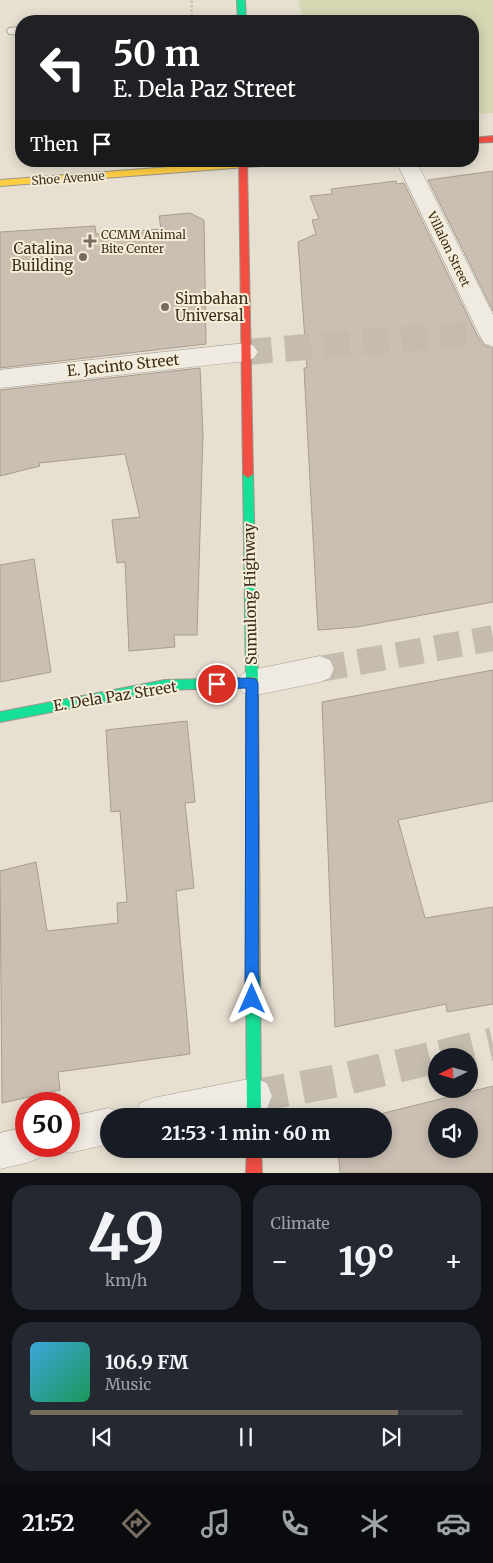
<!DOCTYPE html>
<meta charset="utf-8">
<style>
:root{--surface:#171b24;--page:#242831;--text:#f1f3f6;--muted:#9ea1a6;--line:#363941;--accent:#786c5e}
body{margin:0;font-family:Merriweather,serif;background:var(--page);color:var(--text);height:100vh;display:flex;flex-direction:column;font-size:19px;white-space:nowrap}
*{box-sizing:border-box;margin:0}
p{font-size:16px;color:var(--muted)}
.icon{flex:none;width:28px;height:28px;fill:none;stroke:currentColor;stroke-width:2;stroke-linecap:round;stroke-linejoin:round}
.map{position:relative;height:1173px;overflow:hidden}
.drawer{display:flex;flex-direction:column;gap:12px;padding:12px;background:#0d0f14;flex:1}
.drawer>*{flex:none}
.top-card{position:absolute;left:15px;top:15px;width:464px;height:152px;border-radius:20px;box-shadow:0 2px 12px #0003;background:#202124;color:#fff;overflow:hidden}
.needle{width:32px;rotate:265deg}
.fabs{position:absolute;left:428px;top:1048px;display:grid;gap:10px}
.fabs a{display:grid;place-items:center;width:50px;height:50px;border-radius:50%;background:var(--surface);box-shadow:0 2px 12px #0003;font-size:25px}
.speed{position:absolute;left:15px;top:1092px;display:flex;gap:10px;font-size:25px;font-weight:700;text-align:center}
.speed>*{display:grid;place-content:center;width:65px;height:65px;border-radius:50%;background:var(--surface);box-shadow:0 2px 12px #0003;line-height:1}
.speed .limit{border:8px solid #d22;background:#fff;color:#111}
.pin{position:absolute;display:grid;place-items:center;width:42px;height:42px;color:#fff;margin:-21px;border:2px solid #fff;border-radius:50%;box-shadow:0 1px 5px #0007}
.me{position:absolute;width:55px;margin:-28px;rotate:0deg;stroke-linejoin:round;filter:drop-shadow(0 0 4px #0008)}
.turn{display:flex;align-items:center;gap:18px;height:105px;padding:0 15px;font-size:22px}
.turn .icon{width:65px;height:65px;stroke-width:2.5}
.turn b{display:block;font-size:35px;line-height:42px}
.then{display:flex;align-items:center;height:48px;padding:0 15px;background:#0003;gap:10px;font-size:19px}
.big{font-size:38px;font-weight:700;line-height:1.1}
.drawer .widget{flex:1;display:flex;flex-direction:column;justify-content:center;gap:8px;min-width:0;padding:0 18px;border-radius:20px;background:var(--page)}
.drawer .dial{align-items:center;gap:0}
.dial b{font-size:65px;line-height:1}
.song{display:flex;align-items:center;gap:15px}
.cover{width:60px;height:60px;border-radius:8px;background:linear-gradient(135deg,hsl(200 70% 55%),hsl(150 70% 35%))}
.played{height:5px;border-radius:2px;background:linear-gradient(90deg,var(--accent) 85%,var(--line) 85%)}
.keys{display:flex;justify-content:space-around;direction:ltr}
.heat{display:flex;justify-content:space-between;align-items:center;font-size:28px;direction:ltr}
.drawer .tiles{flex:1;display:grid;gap:12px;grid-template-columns:1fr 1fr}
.widget:last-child{grid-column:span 2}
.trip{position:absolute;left:100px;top:1108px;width:292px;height:50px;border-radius:25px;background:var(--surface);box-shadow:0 2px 12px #0003;font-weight:700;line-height:50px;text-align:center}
.dock{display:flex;height:80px;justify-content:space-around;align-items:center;background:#090b0e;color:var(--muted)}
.dock .icon{width:35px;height:35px}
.dock .on{color:var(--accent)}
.dock b{font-size:22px;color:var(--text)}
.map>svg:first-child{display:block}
</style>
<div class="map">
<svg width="493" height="1173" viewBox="0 0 493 1173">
<rect width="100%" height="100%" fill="#e7e0d1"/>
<path fill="#d6d7b3" d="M 298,0 L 493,0 L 493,113 L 473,115 L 472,21 L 303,21 Z"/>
<path fill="#cbbfb2" stroke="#a89c90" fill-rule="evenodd" d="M 493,171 L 493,311 L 428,180 Z
M 396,181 L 397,184 L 404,183 L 479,339 L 485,346 L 493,348 L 493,602 L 357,627 L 318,630 L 304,368 L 307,368 L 298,242 L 316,234 L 312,220 L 319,219 L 310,196 L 332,194 L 331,189 Z
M 190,213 L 204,220 L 206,344 L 0,368 L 0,232 L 95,226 L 96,234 L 161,229 L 159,216 Z
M 200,368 L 203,434 L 197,635 L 174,635 L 175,647 L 129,651 L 125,562 L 117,563 L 112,520 L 140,517 L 125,454 L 39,463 L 40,466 L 0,476 L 0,390 Z
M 34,559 L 51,672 L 0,682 L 0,565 Z
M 493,670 L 493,801 L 398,820 L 425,918 L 493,907 L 493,1004 L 447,1012 L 446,1004 L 335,1027 L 322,702 Z
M 187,721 L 195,802 L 185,803 L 194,888 L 176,891 L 190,1054 L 58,1072 L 60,1090 L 2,1103 L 0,871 L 36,862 L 47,931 L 118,923 L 117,903 L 127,902 L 120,811 L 111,812 L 106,730 Z
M 493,1086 L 493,1173 L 340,1173 L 338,1149 L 384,1149 L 384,1116 L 372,1116 ZM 436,1116 L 469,1116 L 469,1149 L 436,1149 Z"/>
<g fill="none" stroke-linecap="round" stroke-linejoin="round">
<path stroke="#c5bcae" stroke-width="26" stroke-dasharray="26 13" stroke-linecap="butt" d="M 246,352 L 490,332
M 320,669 L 493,638"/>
<path stroke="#c5bcae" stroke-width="33" stroke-dasharray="33 16" stroke-linecap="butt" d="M 441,1056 L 493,1044
M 254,1096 L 336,1081 L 436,1057"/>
<g stroke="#ada599" stroke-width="2">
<path id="lane" d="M 21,27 L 21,35 L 9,34 L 7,31 L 9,28 Z"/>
</g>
<g stroke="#ada599" stroke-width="1">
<path id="street" d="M 396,161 L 416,161 L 493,315 L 493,346 L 485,344 L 481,338 Z
M 246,343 L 254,346 L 258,352 L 254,358 L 246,361 L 0,388 L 0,370 Z
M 320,656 L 330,660 L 334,669 L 330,678 L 320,682 L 252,696 L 242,692 L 237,683 L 242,674 L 252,670 Z
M 254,1078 L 267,1083 L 272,1096 L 267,1109 L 243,1116 L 135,1116 L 140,1103 L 153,1098 Z
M 109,1108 L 122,1113 L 123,1116 L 109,1116 L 109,1144 L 69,1153 L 56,1148 L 55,1146 L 69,1146 L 69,1117 Z
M 26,1127 L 26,1146 L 44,1146 L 39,1158 L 26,1163 L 0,1169 L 0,1133 Z"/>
</g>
<g stroke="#9c958a" stroke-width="2">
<path id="fast" d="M 237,0 L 245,0 L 246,21 L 238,21 Z
M 248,470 L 253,474 L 258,682 L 256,687 L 165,690 L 0,722 L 0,712 L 165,680 L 246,678 L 243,474 Z
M 253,967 L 258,969 L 260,974 L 261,1116 L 247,1116 L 246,974 L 248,969 Z"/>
</g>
<g stroke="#9c958a" stroke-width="2">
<path id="slow" d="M 248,161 L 289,161 L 285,164 L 0,186 L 0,180 Z
M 252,677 L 256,678 L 258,682 L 260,974 L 258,979 L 253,981 L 248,979 L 246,974 L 246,682 L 248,678 Z"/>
</g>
<g stroke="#9c958a" stroke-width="2">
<path id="jam" d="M 493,136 L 493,142 L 472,143 L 472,138 Z
M 239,161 L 247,161 L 253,474 L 248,478 L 243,474 Z
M 247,1149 L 261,1149 L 262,1173 L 246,1173 Z"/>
</g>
<path stroke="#c8c2b9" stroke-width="2.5" stroke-dasharray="2.5 2" stroke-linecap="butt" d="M 191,21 L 192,0"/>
<use href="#lane" fill="#efebe3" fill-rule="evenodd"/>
<use href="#street" fill="#efebe3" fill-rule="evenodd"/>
<use href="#fast" fill="#16e098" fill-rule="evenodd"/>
<use href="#slow" fill="#ffcf43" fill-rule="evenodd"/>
<use href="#jam" fill="#f24e42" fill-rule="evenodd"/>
</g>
<path fill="#1a73e8" stroke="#114b97" d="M 252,678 L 256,679 L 258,683 L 259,999 L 257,1004 L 252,1006 L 247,1004 L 245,999 L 246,688 L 217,689 L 213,688 L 211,684 L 213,680 L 217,679 Z"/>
<g fill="#786c5e" stroke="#f7eed8" stroke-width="2">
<path d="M87.5 233.5h5v5h5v5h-5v5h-5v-5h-5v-5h5z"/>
<circle cx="83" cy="257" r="5"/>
<circle cx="165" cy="307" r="5"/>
</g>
<g text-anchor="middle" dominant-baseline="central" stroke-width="4" stroke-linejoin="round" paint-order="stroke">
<g font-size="12" fill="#3d2e20" stroke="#f7eed8">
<text transform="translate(68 178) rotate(-4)">Shoe Avenue</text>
<text transform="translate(449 249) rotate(64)">Villalon Street</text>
</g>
<g font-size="12" fill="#3d2e20" stroke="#f7eed8" text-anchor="start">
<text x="101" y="234">CCMM Animal<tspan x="101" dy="14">Bite Center</tspan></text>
</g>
<g font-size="15" fill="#3d2e20" stroke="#f7eed8" text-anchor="end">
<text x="73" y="248">Catalina<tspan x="73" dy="17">Building</tspan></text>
<text x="175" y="298" text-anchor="start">Simbahan<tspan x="175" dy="17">Universal</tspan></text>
</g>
<g font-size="15" fill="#3d2e20" stroke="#f7eed8">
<text transform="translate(123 365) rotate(-6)">E. Jacinto Street</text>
<text transform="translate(250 594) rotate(-91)">Sumulong Highway</text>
<text transform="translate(115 696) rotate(-9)">E. Dela Paz Street</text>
</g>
</g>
</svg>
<div class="fabs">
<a><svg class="needle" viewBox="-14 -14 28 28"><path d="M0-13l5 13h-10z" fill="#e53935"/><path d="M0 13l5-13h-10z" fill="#9ea1a6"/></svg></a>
<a><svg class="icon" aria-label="sound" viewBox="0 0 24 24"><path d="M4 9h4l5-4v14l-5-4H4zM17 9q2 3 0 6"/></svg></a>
</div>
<div class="speed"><div class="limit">50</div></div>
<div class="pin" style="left:217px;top:684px;background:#d93025"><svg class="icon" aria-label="arrive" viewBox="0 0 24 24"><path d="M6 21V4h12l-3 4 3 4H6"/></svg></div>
<svg class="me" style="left:252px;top:999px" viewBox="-20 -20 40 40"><path d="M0-17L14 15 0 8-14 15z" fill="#1a73e8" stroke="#fff" stroke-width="4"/></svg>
<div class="trip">21:53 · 1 min · 60 m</div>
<div class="top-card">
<div class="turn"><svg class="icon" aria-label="left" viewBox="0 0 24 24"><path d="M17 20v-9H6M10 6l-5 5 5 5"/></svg><div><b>50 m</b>E. Dela Paz Street</div></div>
<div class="then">Then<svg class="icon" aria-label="arrive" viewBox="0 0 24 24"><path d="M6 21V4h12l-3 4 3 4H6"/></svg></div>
</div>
</div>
<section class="drawer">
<div class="tiles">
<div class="widget dial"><b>49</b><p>km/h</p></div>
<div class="widget"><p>Climate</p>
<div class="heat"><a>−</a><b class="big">19°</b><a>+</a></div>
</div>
<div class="widget">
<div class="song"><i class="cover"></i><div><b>106.9 FM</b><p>Music</p></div></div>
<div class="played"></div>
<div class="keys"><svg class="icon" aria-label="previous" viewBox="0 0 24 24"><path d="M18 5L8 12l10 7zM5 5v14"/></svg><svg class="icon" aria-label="pause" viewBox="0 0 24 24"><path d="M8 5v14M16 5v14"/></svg><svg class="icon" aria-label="next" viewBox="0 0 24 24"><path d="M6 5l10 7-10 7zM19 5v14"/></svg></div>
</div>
</div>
</section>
<nav class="dock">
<b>21:52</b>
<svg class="icon on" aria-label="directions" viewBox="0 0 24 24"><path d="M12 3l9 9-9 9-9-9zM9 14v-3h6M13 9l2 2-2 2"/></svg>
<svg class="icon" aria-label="music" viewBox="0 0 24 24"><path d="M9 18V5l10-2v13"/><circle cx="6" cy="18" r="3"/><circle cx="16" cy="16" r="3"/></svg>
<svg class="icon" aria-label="phone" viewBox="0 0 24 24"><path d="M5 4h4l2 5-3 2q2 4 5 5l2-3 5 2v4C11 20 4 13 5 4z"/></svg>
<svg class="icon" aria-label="climate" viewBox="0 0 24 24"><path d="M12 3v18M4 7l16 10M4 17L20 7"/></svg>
<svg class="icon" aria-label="car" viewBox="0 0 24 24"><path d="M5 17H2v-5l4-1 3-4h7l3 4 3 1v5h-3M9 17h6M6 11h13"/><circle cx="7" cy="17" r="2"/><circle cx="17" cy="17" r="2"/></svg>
</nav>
